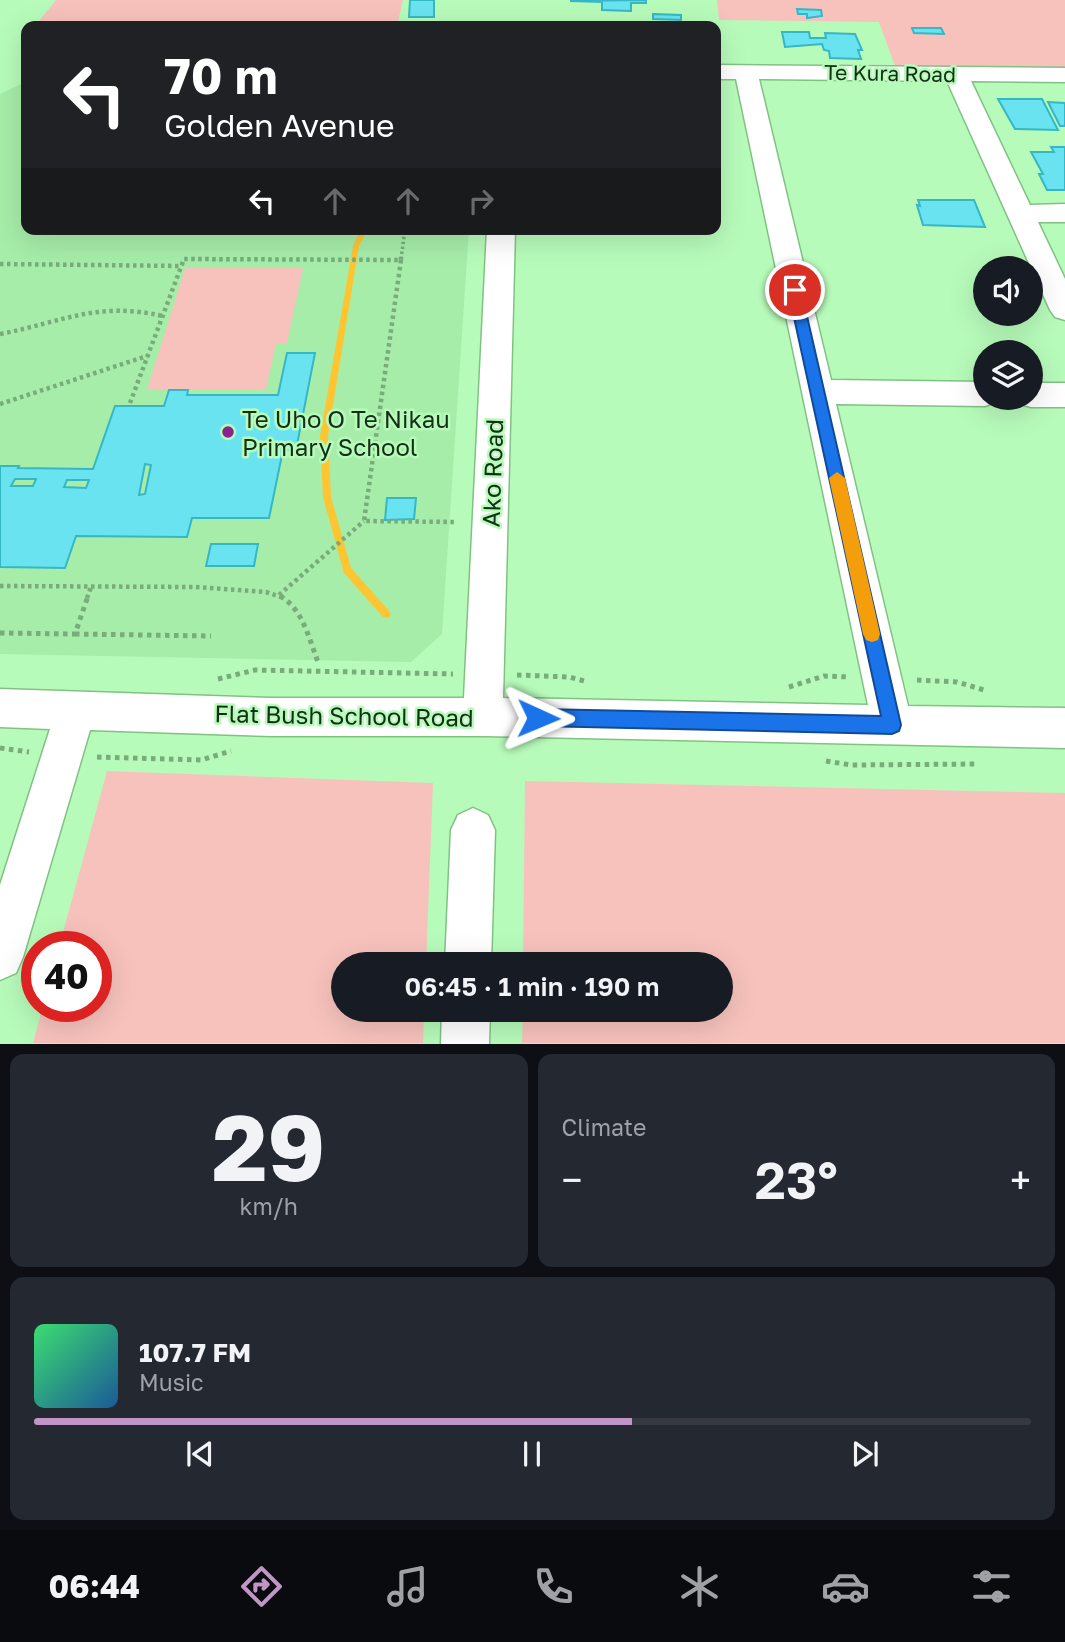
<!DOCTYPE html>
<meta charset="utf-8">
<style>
:root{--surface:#171b24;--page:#242831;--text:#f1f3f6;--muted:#9ea1a6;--line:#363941;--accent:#c196c7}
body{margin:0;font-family:"Golos Text",sans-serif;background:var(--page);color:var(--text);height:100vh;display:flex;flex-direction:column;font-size:26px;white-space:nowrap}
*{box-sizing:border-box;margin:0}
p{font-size:23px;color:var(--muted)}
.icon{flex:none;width:38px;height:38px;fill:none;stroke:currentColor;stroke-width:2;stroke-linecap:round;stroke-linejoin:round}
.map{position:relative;height:1044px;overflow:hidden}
.drawer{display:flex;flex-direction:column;gap:10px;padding:10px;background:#0d0f14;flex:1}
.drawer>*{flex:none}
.guide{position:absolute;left:21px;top:21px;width:700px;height:214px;border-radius:14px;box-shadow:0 7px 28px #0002;background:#202124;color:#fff;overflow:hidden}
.fabs{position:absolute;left:973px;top:256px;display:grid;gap:14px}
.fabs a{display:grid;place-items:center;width:70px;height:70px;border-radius:50%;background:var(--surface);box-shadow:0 7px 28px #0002;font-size:35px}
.speed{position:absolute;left:21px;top:931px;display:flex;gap:14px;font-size:35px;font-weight:700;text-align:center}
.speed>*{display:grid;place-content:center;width:91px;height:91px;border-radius:50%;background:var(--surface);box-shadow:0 7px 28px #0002;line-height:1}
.speed .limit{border:10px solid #d22;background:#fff;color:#111}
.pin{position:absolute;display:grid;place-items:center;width:60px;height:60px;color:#fff;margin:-30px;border:4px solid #fff;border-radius:50%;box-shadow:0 2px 7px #0007}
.me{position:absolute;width:77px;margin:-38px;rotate:91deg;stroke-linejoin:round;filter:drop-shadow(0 0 5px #0008)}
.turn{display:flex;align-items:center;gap:24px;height:147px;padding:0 28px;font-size:32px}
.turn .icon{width:91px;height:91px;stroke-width:2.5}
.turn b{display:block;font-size:49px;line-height:60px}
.lanes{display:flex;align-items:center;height:66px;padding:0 28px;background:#0003;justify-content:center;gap:35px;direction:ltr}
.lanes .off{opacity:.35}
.big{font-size:52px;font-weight:600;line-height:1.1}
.drawer .widget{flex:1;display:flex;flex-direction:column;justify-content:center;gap:10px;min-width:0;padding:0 24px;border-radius:14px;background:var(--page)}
.drawer .dial{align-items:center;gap:0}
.dial b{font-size:91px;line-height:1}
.song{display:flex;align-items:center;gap:21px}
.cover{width:84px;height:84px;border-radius:10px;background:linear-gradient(135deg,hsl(140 70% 55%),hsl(210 70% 35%))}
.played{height:7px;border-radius:4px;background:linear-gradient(90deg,var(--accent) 60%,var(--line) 60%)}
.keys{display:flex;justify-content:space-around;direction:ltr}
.heat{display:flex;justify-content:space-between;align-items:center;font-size:38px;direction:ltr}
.drawer .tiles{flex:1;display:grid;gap:10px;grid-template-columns:1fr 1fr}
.widget:last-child{grid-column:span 2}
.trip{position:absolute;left:331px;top:952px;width:402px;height:70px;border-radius:35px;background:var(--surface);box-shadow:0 7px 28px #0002;font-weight:600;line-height:70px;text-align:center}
.menu{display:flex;height:112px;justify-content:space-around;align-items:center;background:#090b0e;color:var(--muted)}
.menu .icon{width:49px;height:49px}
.menu .selected{color:var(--accent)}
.menu b{font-size:32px;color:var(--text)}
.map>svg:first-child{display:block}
</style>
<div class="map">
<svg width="1065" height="1044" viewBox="0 0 1065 1044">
<rect width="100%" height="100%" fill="#b7fbba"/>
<path fill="#a6eda9" d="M 21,84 L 26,84 L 26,229 L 469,229 L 442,634 L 411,662 L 0,654 L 0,94 Z"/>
<path fill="#f7c2bc" d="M 56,0 L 403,0 L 397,26 L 35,26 Z
M 717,0 L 1065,0 L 1065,67 L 895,66 L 879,22 L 719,20 Z
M 185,268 L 303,268 L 287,343 L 276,344 L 266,389 L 147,390 Z
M 107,771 L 433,783 L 426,964 L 343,964 L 343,1010 L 424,1010 L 423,1043 L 33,1043 L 43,1006 L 96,1006 L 96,947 L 59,947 Z
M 525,781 L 1065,793 L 1065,1043 L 522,1043 L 523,1010 L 721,1010 L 721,964 L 523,964 Z"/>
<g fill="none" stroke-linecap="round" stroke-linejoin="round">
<path fill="#fec533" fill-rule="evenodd" d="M 361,229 L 368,229 L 359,246 L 328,436 L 331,497 L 351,568 L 389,611 L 391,614 L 389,617 L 386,618 L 383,617 L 344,573 L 323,497 L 320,436 L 353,246 Z"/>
</g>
<path fill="#6ae3f1" stroke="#36b7c5" stroke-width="2" fill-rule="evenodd" d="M 410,0 L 434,0 L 434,17 L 409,17 Z
M 646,0 L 646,3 L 631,3 L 631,11 L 602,10 L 602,2 L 570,1 Z
M 797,9 L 821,10 L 822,16 L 807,18 L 807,14 L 798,14 Z
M 653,14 L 681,15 L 681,20 L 653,19 Z
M 912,28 L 941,28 L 944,34 L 914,33 Z
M 782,32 L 809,32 L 810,38 L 826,38 L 825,33 L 855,34 L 862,50 L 858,50 L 861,59 L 830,58 L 829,51 L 824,50 L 822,44 L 785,47 Z
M 998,99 L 1042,99 L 1058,130 L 1015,129 Z
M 1048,102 L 1065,103 L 1065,126 L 1060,126 Z
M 1051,147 L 1065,147 L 1065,190 L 1047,190 L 1039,174 L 1043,174 L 1031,152 L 1054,152 Z
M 918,200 L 974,200 L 985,227 L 923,225 L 917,205 L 920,206 Z
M 287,353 L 315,353 L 296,450 L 283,450 L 269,518 L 192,518 L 187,537 L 76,536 L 65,568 L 0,567 L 0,466 L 19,466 L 18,468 L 93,469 L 115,406 L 164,406 L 169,390 L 188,390 L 187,395 L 278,395 ZM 145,464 L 151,465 L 145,494 L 139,495 ZM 15,479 L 36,479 L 33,486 L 11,486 ZM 67,480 L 89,480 L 86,488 L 64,487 Z
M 387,498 L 416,498 L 414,519 L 385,520 Z
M 211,544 L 258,544 L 254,566 L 206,566 Z"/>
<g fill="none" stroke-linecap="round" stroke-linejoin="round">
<g stroke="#81c284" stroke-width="3">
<path id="minor" d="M 716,65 L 1065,68 L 1065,82 L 971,81 L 1030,205 L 1065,204 L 1065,222 L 1038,222 L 1065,279 L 1065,320 L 1055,317 L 1050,310 L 947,81 L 759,79 L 831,380 L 985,382 L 985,397 L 999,397 L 996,402 L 985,406 L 836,404 L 908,706 L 1065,708 L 1065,748 L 484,736 L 272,736 L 90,730 L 23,957 L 16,973 L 0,980 L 0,885 L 50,729 L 0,727 L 0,689 L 272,698 L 464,698 L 487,229 L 515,229 L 503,698 L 868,705 L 736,79 L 716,79 Z
M 1031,383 L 1065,383 L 1065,407 L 1031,407 L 1020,404 L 1016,397 L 1031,397 Z
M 473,808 L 488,815 L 495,830 L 491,964 L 445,964 L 451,830 L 458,815 Z
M 442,1010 L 490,1010 L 489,1044 L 441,1044 Z"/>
</g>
<path stroke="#78ac7b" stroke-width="3.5" stroke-dasharray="2.5 2.5" stroke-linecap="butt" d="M 401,259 L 405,229"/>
<path stroke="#78ac7b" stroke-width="4.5" stroke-dasharray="3.5 3.5" stroke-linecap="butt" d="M 401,260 L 364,521 L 455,522
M 0,264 L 181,266
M 0,334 C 63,322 96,301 163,316
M 130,403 L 184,259 L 401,260 L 401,257
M 0,404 L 147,356
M 0,586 L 195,587 L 266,592 L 284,598
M 279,595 L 364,521
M 87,598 L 91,587"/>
<path stroke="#78ac7b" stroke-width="5" stroke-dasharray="4.5 4.5" stroke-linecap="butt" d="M 280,596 C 303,609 309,639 318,662
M 0,633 L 75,634 L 88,596
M 75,634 L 211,636
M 517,675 L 569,677 L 588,682
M 218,679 L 255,670 L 453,674
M 917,680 L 957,682 L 984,690
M 789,687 L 824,676 L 849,677
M 0,748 L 29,752
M 97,757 L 201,760 L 231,751
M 826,761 L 851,765 L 978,764"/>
<use href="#minor" fill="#fff" fill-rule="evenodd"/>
</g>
<path fill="#1a73e8" stroke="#114b97" stroke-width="2" d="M 795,286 L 801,290 L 901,725 L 899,731 L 892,734 L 538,726 L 531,724 L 529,718 L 531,711 L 538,709 L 881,716 L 788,290 Z"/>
<path fill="#f59e0b" d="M 837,472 L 845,478 L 880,634 L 878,640 L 872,642 L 866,640 L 863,634 L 829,478 Z"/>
<circle fill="#87248d" stroke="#b7fbba" stroke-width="2.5" cx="228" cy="432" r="7"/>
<g text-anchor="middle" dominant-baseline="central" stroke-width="5" stroke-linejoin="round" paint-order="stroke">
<g font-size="21" fill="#152f17" stroke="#b7fbba">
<text transform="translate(890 73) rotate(1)">Te Kura Road</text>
</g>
<g font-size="24" fill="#152f17" stroke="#b7fbba" text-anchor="start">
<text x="242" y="418">Te Uho O Te Nikau<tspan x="242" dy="28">Primary School</tspan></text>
</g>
<g font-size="24" fill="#152f17" stroke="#b7fbba">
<text transform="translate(492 473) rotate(-88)">Ako Road</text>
<text transform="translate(344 715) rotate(1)">Flat Bush School Road</text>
</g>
</g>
</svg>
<div class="fabs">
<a><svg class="icon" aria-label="sound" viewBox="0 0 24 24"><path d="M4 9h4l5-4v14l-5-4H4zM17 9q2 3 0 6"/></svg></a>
<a><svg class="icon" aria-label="layers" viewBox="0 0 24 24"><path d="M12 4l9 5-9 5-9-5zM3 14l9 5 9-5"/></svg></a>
</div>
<div class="speed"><div class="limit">40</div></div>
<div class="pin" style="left:795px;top:290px;background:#d93025"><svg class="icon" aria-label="arrive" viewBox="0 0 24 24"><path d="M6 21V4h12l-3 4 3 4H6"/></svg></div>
<svg class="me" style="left:538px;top:718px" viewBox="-20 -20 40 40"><path d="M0-17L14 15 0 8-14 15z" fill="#1a73e8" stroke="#fff" stroke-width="4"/></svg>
<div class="trip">06:45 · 1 min · 190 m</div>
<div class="guide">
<div class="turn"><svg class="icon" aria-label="left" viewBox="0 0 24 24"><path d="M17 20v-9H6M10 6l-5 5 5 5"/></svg><div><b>70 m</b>Golden Avenue</div></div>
<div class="lanes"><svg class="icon" aria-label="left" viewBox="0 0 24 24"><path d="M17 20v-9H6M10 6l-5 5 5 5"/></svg><svg class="icon off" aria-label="ahead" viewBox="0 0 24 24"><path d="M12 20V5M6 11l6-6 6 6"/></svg><svg class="icon off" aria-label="ahead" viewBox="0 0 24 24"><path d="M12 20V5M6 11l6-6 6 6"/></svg><svg class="icon off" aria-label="right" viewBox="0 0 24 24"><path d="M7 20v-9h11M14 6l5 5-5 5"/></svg></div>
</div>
</div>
<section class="drawer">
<div class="tiles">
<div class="widget dial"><b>29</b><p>km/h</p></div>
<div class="widget"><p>Climate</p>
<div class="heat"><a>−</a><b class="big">23°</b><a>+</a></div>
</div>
<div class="widget">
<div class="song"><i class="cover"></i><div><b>107.7 FM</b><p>Music</p></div></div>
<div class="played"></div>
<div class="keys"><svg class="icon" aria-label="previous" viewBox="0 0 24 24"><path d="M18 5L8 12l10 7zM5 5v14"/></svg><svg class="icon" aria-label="pause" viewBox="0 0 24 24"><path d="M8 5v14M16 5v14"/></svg><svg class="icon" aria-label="next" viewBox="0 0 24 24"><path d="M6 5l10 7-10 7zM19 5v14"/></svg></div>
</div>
</div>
</section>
<nav class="menu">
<b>06:44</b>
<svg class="icon selected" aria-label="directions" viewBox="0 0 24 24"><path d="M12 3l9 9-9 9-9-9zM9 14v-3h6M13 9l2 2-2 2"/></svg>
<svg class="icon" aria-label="music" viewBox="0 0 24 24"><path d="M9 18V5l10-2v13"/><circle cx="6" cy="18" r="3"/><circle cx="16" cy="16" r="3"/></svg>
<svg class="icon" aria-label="phone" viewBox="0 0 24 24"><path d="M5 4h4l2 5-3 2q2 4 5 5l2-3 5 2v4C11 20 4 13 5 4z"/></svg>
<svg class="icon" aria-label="climate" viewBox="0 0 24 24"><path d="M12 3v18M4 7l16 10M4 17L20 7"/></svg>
<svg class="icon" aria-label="car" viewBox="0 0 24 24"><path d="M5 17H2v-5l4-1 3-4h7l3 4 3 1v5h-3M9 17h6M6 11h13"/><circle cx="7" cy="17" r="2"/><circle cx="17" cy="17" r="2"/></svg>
<svg class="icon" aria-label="filters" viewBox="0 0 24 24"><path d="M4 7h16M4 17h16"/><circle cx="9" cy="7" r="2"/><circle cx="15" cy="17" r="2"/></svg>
</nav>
